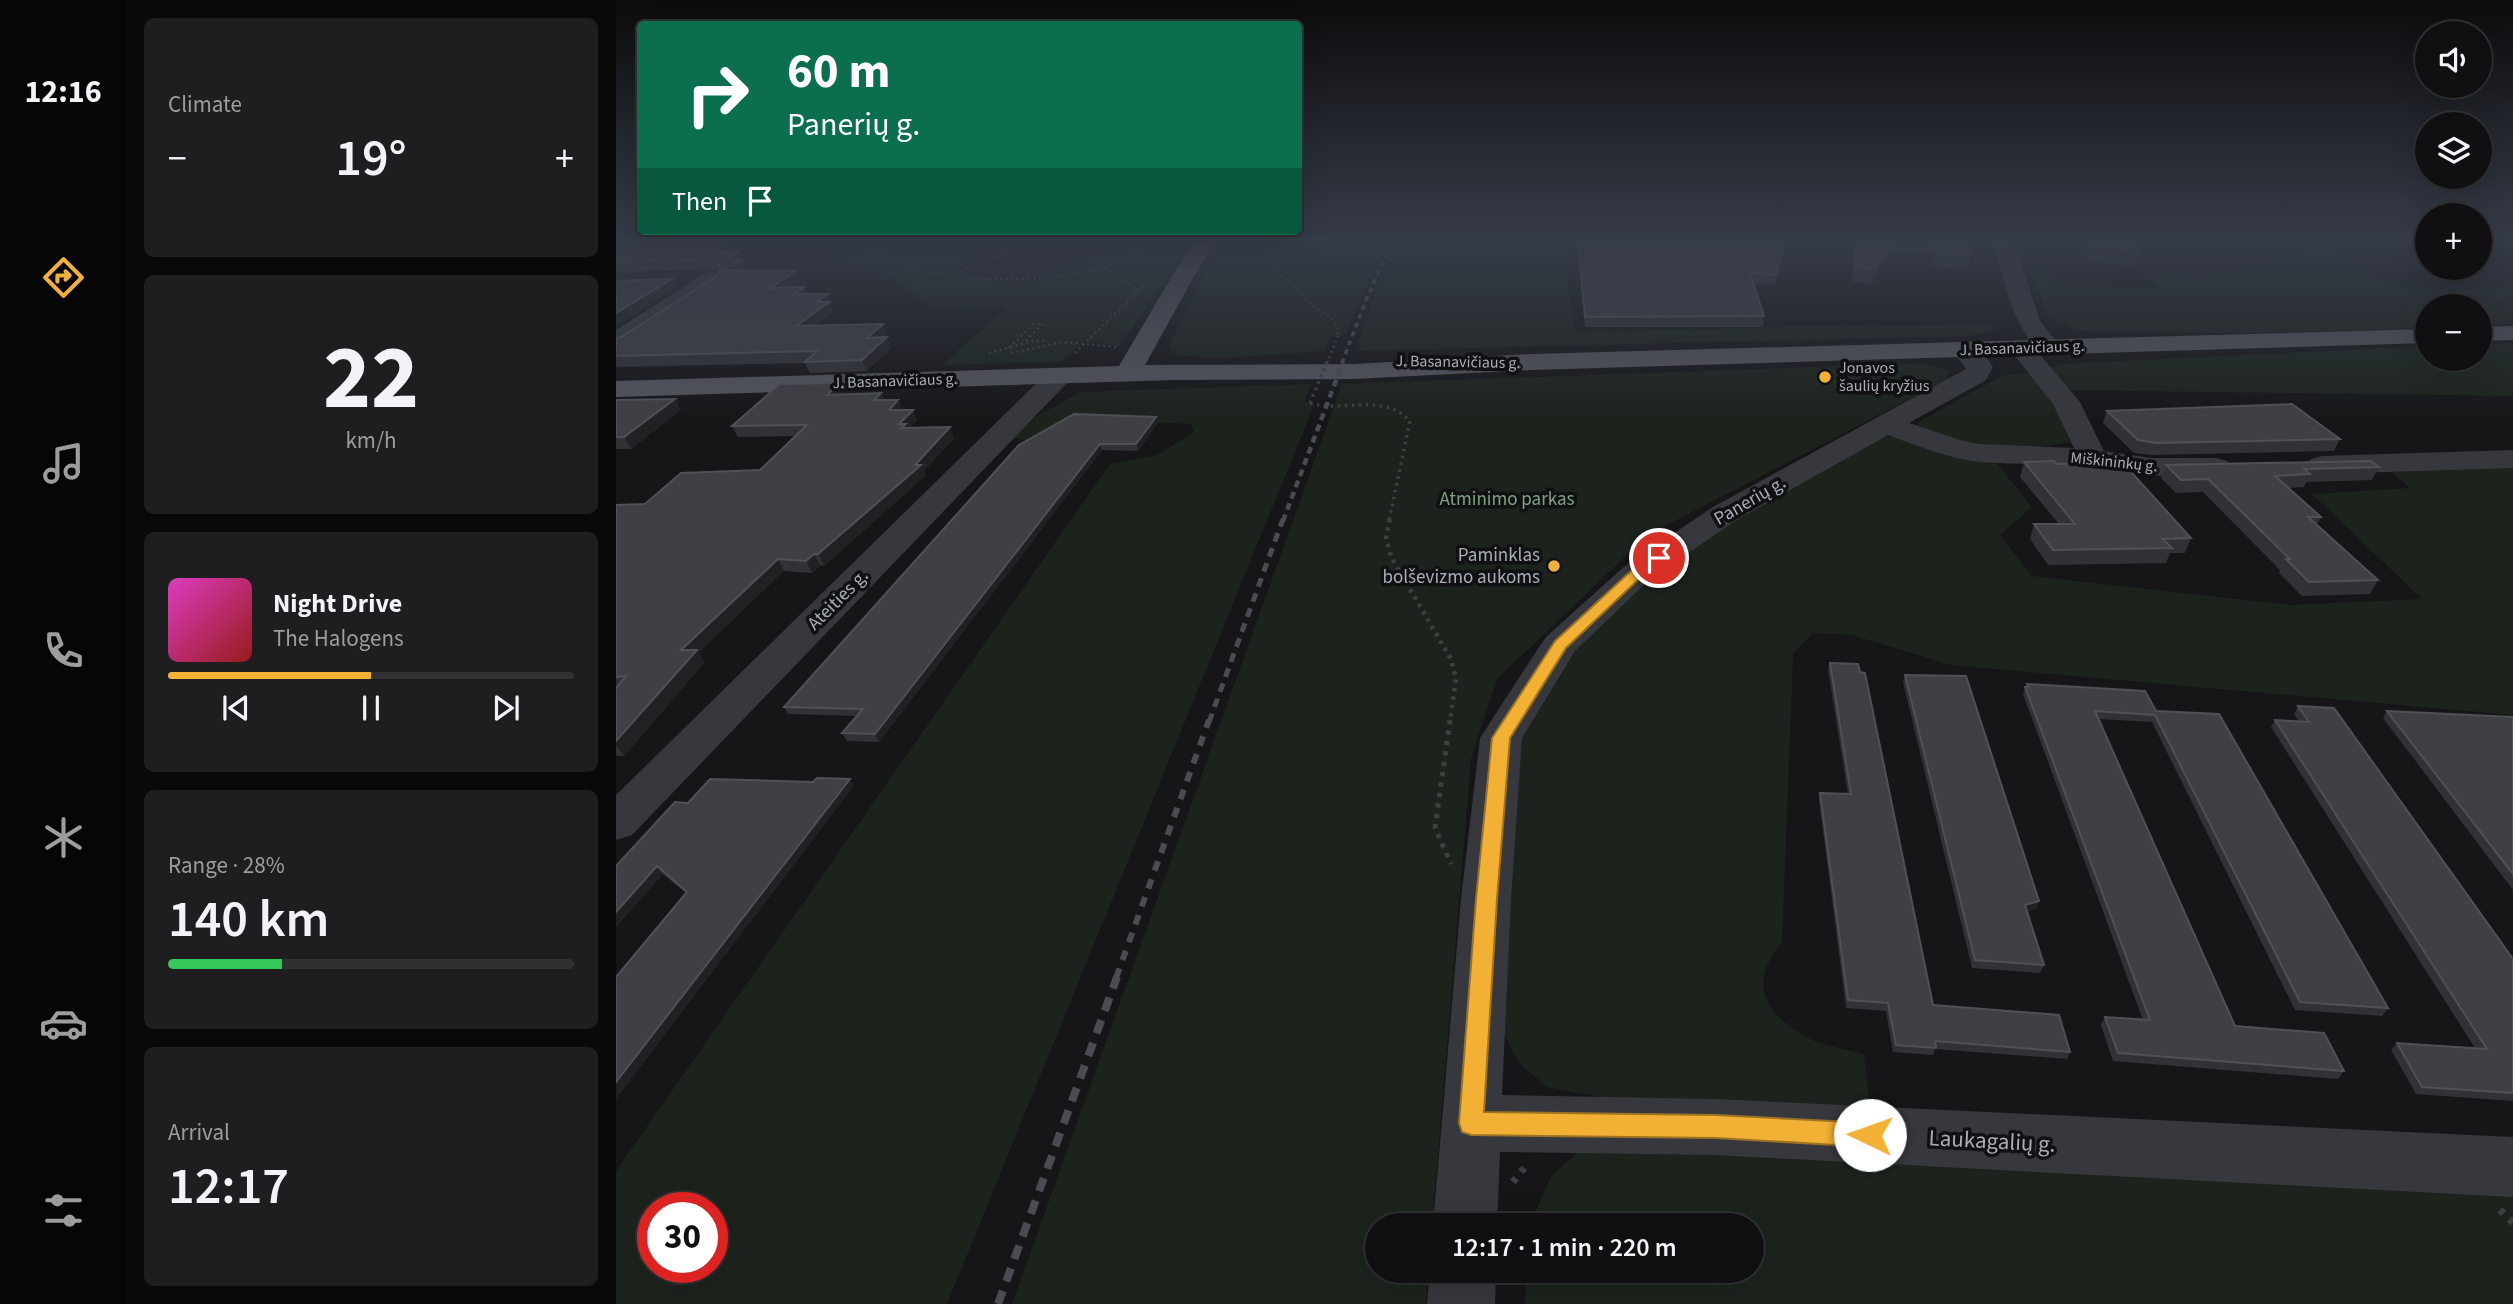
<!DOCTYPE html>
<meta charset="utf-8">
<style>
:root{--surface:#101012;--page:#1e1e20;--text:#f1f3f6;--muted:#9c9d9f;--line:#303032;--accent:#f2b134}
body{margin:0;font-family:"Source Sans 3",sans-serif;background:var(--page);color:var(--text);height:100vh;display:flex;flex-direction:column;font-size:26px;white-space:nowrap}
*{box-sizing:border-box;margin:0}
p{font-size:23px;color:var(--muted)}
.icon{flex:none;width:38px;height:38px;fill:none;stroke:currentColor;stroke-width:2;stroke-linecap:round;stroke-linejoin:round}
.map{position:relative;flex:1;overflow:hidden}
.panel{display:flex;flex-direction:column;gap:18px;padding:18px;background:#09090a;width:490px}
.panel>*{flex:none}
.hud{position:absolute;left:21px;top:21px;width:665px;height:214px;border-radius:7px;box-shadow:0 7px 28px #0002,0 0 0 2px var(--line);background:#0b6e4f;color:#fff;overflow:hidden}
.controls{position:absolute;left:1799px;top:21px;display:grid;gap:14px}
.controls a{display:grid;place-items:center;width:77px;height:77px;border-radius:50%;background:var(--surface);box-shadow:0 7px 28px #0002,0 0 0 2px var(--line);font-size:35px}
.speed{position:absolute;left:21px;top:1192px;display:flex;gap:14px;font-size:35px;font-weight:700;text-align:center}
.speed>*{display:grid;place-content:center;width:91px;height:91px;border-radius:50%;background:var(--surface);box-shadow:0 7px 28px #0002,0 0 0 2px var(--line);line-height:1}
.speed .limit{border:10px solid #d22;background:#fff;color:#111}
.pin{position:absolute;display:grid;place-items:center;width:60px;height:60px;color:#fff;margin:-30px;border:4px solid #fff;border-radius:50%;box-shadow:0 2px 7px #0007}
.me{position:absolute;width:77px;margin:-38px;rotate:273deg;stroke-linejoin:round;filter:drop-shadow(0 0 5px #0008)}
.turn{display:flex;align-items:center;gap:24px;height:147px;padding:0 35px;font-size:32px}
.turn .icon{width:91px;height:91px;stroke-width:2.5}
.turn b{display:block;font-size:49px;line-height:60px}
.then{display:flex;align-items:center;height:66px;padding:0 35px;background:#0003;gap:14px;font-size:26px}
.big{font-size:52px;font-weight:600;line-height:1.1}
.panel .card{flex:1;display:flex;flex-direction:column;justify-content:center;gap:10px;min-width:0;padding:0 24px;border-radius:10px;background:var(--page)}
.panel .dial{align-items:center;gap:0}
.dial b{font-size:91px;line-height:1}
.song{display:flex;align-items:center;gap:21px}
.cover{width:84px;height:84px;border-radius:10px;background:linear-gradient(135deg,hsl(310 70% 55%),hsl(0 70% 35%))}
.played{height:7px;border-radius:4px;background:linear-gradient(90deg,var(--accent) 50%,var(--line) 50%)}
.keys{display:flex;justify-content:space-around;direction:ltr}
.heat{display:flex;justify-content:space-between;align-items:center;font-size:38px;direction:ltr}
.charge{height:10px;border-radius:5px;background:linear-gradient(90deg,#34c759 28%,var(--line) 0)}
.trip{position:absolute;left:749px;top:1213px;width:399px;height:70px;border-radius:35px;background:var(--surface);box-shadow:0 7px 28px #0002,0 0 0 2px var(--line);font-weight:600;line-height:70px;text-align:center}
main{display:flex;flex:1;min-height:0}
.menu{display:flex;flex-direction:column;width:126px;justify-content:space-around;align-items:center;background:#060607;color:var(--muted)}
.menu .icon{width:49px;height:49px}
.menu .current{color:var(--accent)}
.menu b{font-size:32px;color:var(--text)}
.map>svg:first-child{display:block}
</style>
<main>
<nav class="menu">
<b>12:16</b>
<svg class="icon current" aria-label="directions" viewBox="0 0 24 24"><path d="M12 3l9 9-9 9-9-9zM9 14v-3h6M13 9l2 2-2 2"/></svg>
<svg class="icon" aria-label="music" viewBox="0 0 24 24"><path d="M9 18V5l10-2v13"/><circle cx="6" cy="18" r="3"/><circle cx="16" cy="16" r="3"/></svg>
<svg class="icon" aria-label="phone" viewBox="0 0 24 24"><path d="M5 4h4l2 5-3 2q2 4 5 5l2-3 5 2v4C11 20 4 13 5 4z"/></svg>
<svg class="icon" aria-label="climate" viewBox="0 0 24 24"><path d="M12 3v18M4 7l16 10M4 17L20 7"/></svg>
<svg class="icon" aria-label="car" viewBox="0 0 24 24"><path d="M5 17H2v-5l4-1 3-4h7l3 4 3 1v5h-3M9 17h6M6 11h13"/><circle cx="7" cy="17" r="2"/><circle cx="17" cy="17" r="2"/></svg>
<svg class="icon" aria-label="filters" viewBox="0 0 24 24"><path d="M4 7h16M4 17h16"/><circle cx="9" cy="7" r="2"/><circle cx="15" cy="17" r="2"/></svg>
</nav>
<section class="panel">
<div class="card"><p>Climate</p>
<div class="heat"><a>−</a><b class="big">19°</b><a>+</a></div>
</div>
<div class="card dial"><b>22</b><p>km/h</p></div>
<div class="card">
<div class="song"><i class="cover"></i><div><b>Night Drive</b><p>The Halogens</p></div></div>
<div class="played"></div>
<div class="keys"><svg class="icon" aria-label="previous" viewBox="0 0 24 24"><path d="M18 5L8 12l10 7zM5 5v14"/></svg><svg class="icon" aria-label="pause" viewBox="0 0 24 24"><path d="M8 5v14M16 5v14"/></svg><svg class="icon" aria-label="next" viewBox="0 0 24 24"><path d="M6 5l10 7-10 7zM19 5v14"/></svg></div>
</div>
<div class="card"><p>Range · 28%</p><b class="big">140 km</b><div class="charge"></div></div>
<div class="card"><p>Arrival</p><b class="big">12:17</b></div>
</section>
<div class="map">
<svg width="1897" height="1304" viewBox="0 0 1897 1304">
<rect width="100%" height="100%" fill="#161618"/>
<path fill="#1c231d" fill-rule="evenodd" d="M 222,239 L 357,239 L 378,244 L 335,266 L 388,285 L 416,286 L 430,274 L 517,242 L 503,239 L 578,239 L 503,346 L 469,341 L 444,362 L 326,365 L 391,307 C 371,307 328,312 310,303 C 299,298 292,284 281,278 C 265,267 243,267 225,260 L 224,251 L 231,244 Z
M 612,239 L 771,239 L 729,336 L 715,336 L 709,351 C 664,353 615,361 570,356 C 562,356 556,353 553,346 L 579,292 Z
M 783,239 L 946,239 L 959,332 L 1169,328 L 1169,326 L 1376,325 L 1378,331 L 1351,336 L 739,351 L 767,272 Z
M 1731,239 L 1811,239 L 1811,243 L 1759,241 L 1714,250 C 1765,298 1833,292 1897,285 L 1897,324 L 1864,326 L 1864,306 L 1811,306 L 1811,328 L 1642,333 L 1479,332 L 1461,330 L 1432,318 L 1414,268 L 1430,269 L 1438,286 L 1545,289 L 1531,275 L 1585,278 L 1706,249 Z
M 1864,239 L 1897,239 L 1897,259 L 1864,248 Z
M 1897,343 L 1897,396 L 1435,390 L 1455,443 L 1389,450 L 1379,461 L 1416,507 L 1384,535 L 1416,576 L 1675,605 L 1806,599 L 1696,494 L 1794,488 L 1771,468 L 1897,465 L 1897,715 L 1335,665 L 1236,635 L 1197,633 L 1177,654 L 1166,942 C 1132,983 1147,1012 1190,1037 C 1206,1046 1230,1049 1248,1054 L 1253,1099 L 1239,1107 L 1007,1101 L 931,1087 L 903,1063 L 885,1029 L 904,738 L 950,662 L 984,623 L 1026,584 L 1126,513 L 1265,437 L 1278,437 L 1298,430 L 1302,422 L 1388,375 L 1420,373 L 1444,364 L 1811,346 L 1811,359 L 1864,359 L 1864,344 Z
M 1308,363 L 1334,370 L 1332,379 L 1032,535 L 881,679 L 855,759 L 816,1225 L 761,1225 L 761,1270 L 812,1271 L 810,1304 L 396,1304 L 726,384 Z
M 695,384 L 688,402 L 699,403 L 331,1304 L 0,1304 L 0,1171 L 494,464 L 541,455 L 578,432 L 575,424 L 460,420 L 415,442 L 394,437 L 424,414 L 465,392 ZM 37,1208 L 96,1208 L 96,1267 L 37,1267 Z
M 1110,1148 L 1897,1192 L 1897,1304 L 909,1304 L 911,1271 L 1136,1270 L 1136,1225 L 914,1225 L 935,1176 L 966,1149 Z"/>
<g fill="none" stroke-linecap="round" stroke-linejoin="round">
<path stroke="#3d3f44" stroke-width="2.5" stroke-dasharray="2 3.5" stroke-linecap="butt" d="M 232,239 C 256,250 280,264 306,271 C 355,283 464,284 509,259 C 516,255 521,246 526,239
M 315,239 L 385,255 L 436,239
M 644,239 L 661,275 C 683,285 680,290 695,304 C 707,315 722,314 722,336
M 491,267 L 524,292
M 350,268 L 389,256
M 393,348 L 417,324 L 427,324 L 407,343
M 373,353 L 417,341 L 432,341
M 395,353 L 447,342 L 500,347
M 459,353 L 535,278"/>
<path stroke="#3d3f44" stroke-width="3.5" stroke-dasharray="2.5 4.5" stroke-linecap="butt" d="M 694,403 C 727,413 766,392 794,421 L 773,521"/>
<path stroke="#3d3f44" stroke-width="4.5" stroke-dasharray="3.5 5" stroke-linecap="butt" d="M 774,519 L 770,538 L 775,557 L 835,659 L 840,678 L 834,722"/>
<path stroke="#3d3f44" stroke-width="5" stroke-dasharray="4.5 6" stroke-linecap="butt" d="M 834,720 L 819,828 L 835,864"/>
<path stroke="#3d3f44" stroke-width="7" stroke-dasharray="5 8" stroke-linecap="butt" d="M 897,1182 L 909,1167
M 1884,1210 L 1897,1223"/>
<path fill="#37383d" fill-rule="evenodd" d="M 1377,239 L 1397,239 L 1424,321 L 1445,347 L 1442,352 C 1402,362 1385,267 1377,239 Z
M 96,272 L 104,274 L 107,279 L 104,284 L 9,346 L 0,348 L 0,330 L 88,274 Z
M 1405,341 L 1414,343 L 1464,402 L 1488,451 L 1535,458 L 1600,458 L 1611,461 L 1615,467 L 1611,473 C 1567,484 1521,472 1477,467 C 1440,463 1402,465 1365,462 C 1333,459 1302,446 1272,435 L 1119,521 L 1033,580 L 959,651 L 906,738 L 895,899 L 886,1095 L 1099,1099 L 1897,1137 L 1897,1197 L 1099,1155 L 884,1152 L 881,1225 L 817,1225 L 845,899 L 864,738 L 925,644 L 931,636 L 1009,566 L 1097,507 L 1350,369 L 1336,350 L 1340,345 C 1358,340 1367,353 1377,367 L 1370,380 L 1293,423 L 1344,440 L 1363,444 L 1458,448 L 1437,404 L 1393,348 L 1396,343 Z
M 443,368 L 452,370 L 456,376 L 452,382 L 16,835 L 0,840 L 0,795 L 434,370 Z
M 1897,450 L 1897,468 L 1706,474 L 1695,471 L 1691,465 L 1695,459 L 1706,456 Z
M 814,1270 L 880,1270 L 879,1304 L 811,1304 Z"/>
<path fill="#53555c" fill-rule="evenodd" d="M 582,239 L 602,239 L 581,271 L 529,365 L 738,364 L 916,354 L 1811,329 L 1811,343 L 916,370 L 738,379 L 559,380 L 0,397 L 0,381 L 503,366 L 559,271 Z
M 1897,326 L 1897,340 L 1864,341 L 1864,327 Z"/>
<path stroke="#4a4c52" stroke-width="3.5" stroke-dasharray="5 4.5" stroke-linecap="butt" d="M 726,363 L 750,300 L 778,239"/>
<path stroke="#4a4c52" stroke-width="4.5" stroke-dasharray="7 5" stroke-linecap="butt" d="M 667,521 L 727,362"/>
<path stroke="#4a4c52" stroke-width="5" stroke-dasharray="9 7" stroke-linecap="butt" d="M 593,722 L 667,519"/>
<path stroke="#4a4c52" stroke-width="6" stroke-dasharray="10 9" stroke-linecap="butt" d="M 500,978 L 593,720"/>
<path stroke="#4a4c52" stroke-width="8" stroke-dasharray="14 10" stroke-linecap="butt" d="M 382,1304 L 501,977"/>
<path stroke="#3d3f44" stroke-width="2.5" stroke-dasharray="2 3.5" stroke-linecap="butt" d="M 711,363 L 722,336"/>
<path stroke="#3d3f44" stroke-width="3.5" stroke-dasharray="2.5 4.5" stroke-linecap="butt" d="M 694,403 L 711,362"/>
</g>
<path fill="#323236" d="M 0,239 L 63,240 L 122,248 L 117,251 L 123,251 L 131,270 L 129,271 L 184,281 L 174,288 L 216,304 L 214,306 L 217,313 L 200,325 L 267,324 L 271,334 L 268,337 L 275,348 L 251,371 L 194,373 L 189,363 L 0,367 L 0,338 L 5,337 L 101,276 L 103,271 L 96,269 L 0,272 Z
M 1171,239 L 1159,285 L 1138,284 L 1148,316 L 1147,327 L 969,327 L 962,253 L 962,243 Z
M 1239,239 L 1356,239 L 1357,241 L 1352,269 L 1318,267 L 1316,253 L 1278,250 L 1256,284 L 1236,281 Z
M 1461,239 L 1516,239 L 1524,251 L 1519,266 L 1473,262 Z
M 228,393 L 227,394 L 265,393 L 268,400 L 282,400 L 286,410 L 301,420 L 293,428 L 338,438 L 308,471 L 309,476 L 208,566 L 204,565 L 196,573 L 168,571 L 83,652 L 89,662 L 8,756 L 0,756 L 0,505 L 29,504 L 144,470 L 180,436 L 122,437 L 116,426 Z
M 0,400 L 65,410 L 15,449 L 0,449 Z
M 1491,411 L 1724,439 L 1718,451 L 1535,455 L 1518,453 L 1487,423 Z
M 540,417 L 542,423 L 522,451 L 486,450 L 263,742 L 231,741 L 226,733 L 241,716 L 172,714 L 168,707 L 403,445 Z
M 1408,462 L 1441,464 L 1575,538 L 1569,553 L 1554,553 L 1550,563 L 1432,565 L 1414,539 L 1418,524 L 1443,524 L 1404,477 Z
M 1550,465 L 1763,467 L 1756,480 L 1690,482 L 1688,487 L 1672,488 L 1705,517 L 1701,524 L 1762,580 L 1754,594 L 1686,596 L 1663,573 L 1664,570 L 1587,492 L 1560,493 L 1545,478 Z
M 1214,663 L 1317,1005 L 1454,1052 L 1451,1059 L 1319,1049 L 1317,1055 L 1277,1052 L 1270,1011 L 1230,1008 L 1203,800 L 1204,793 L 1232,794 L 1212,670 Z
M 1289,675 L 1420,909 L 1411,911 L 1428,965 L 1424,973 L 1356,968 L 1287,682 Z
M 1411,684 L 1540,711 L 1772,1008 L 1766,1016 L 1679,1010 L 1536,722 L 1483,719 L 1619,1026 L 1728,1071 L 1722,1079 L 1497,1061 L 1485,1025 L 1489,1017 L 1527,1020 L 1407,694 Z
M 1682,706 L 1897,959 L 1897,1101 L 1800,1094 L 1775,1050 L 1781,1043 L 1859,1048 L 1655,727 L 1659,720 L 1683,721 L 1678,714 Z
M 1771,711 L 1897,717 L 1897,890 L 1767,718 Z
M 234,779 L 238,786 L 70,893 L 47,874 L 0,927 L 0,866 L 197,782 Z"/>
<path fill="#212124" d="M 117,239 L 122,248 L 100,261 L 95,252 Z
M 1169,239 L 1171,239 L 1159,285 L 1160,275 Z
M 1279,239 L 1280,239 L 1278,250 L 1256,284 L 1259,269 Z
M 123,251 L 131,270 L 110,280 L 105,270 L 110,259 Z
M 180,271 L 184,281 L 158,298 L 154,288 Z
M 56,279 L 60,289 L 0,327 L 0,313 Z
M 188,287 L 192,297 L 178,294 Z
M 212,294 L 216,304 L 214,306 L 217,313 L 184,336 L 180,326 L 200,302 Z
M 267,324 L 271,334 L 256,348 L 251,338 Z
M 271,337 L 275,348 L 251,371 L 246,360 Z
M 224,383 L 228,393 L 216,405 L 211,395 Z
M 265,393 L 269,403 L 258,400 Z
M 59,399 L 65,410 L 15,449 L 8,437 Z
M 282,400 L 286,410 L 273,410 Z
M 297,410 L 301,420 L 292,429 L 290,439 L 283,424 Z
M 540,417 L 542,423 L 522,451 L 520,444 Z
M 334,427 L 338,438 L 308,471 L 309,476 L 208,566 L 202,554 L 299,465 Z
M 484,444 L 486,450 L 263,742 L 259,734 Z
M 198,554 L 204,565 L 196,573 L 190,561 Z
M 162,559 L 168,571 L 83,652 L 89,662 L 8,756 L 0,745 L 0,741 L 65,650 Z
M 234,779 L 238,786 L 0,1099 L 0,1082 Z
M 41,866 L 47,874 L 0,927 L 0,912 Z
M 1423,901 L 1420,909 L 1406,913 L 1409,905 Z"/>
<path fill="#3f3f44" stroke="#4f5156" stroke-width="2" d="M 0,239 L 43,239 L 41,240 L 117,239 L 95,252 L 123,251 L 110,259 L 127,260 L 105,270 L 180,271 L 154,288 L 188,287 L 178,294 L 212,294 L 200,302 L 213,302 L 180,326 L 267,324 L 251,338 L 271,337 L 246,360 L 189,362 L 201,351 L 0,356 L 0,338 L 5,337 L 101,276 L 105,268 L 100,262 L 91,260 L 0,262 Z
M 974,239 L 1169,239 L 1160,275 L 1134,273 L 1148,316 L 969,317 L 962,243 L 971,243 Z
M 1240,239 L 1279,239 L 1259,269 L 1239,266 Z
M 1317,239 L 1356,239 L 1357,241 L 1353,241 L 1355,255 L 1321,252 L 1319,239 Z
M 1472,239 L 1516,239 L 1524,251 L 1477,248 Z
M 56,279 L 0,313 L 0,281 Z
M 224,383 L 211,395 L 265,393 L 258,400 L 282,400 L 273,410 L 297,410 L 283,424 L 290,424 L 285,428 L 334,427 L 299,465 L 305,465 L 202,554 L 198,554 L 190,561 L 162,559 L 65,650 L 81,650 L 0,741 L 0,688 L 10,676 L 0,677 L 0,505 L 29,504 L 65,473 L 144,470 L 191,425 L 116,426 L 164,384 Z
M 59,399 L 8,437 L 0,437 L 0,400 Z
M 1676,404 L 1724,439 L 1540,443 L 1522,440 L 1491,411 Z
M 458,414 L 540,417 L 520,444 L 484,444 L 259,734 L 226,733 L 247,709 L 168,707 L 403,445 Z
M 1438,461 L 1441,464 L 1506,462 L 1575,538 L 1547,539 L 1556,548 L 1437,550 L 1418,524 L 1459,524 L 1408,462 Z
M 1755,461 L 1763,467 L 1688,469 L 1694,474 L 1659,476 L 1705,517 L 1692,517 L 1762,580 L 1693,582 L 1670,559 L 1674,559 L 1592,479 L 1565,480 L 1550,465 Z
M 1214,663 L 1242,664 L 1244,672 L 1249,673 L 1317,1005 L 1443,1015 L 1454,1052 L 1319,1041 L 1320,1048 L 1280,1045 L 1272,1003 L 1232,1000 L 1204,793 L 1235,794 Z
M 1289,675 L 1350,676 L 1423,901 L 1409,905 L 1428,965 L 1359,960 Z
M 1411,684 L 1529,691 L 1540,711 L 1603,714 L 1772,1008 L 1684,1002 L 1539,715 L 1479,711 L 1619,1026 L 1708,1033 L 1728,1071 L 1502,1053 L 1489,1017 L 1534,1020 L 1409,687 L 1412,687 Z
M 1682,706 L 1718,708 L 1897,959 L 1897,1093 L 1806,1087 L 1781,1043 L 1871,1049 L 1659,720 L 1693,722 Z
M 1771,711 L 1897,717 L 1897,874 Z
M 201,778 L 234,779 L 0,1082 L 0,977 L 71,892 L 41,866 L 0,912 L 0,866 L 59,802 L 72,803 L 94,779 L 197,782 Z"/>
<linearGradient id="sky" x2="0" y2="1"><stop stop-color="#0c0c0d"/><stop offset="0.57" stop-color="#363c48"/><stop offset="1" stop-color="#363c48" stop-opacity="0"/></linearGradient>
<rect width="1897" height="421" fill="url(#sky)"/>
<path fill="#f2b134" stroke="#9d7322" stroke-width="2" d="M 1043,554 L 1050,558 L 1048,561 L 1026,576 L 950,648 L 894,738 L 881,899 L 868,1112 L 1100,1115 L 1254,1123 L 1262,1126 L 1266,1135 L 1262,1143 L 1254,1147 L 1100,1138 L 855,1135 L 846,1132 L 843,1123 L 860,899 L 876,738 L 939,641 L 1016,570 Z"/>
<g fill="#f2b134" stroke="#111113" stroke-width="2.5">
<circle cx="1209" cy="377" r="7"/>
<circle cx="938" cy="566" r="7"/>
</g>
<g text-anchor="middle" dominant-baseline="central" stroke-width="7" stroke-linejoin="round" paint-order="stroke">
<g font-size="16" fill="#a8adb8" stroke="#111113">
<text transform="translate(1406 348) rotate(-2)">J. Basanavičiaus g.</text>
<text transform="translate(842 362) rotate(1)">J. Basanavičiaus g.</text>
<text transform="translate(279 381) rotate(-2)">J. Basanavičiaus g.</text>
<text transform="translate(1498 462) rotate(6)">Miškininkų g.</text>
</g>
<g font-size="16" fill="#a8adb8" stroke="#111113" text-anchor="start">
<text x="1223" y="368">Jonavos<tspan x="1223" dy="18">šaulių kryžius</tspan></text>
</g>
<g font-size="19" fill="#7fa381" stroke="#111113">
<text x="891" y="499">Atminimo parkas</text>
</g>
<g font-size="19" fill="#a8adb8" stroke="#111113">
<text transform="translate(1134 501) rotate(-30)">Panerių g.</text>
<text transform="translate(222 600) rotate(-45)">Ateities g.</text>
</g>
<g font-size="19" fill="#a8adb8" stroke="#111113" text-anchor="end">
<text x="924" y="555">Paminklas<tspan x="924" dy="22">bolševizmo aukoms</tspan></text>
</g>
<g font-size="23" fill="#a8adb8" stroke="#111113">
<text transform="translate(1376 1141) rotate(3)">Laukagalių g.</text>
</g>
</g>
</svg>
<div class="controls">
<a><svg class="icon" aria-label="sound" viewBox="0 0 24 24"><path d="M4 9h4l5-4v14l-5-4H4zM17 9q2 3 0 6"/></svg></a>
<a><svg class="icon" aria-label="layers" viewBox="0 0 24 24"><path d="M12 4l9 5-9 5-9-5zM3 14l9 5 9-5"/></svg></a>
<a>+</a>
<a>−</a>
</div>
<div class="speed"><div class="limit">30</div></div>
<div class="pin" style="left:1043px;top:558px;background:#d93025"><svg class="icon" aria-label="arrive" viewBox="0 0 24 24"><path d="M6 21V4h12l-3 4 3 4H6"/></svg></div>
<svg class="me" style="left:1254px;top:1135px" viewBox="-20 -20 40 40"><circle r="19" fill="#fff"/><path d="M0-13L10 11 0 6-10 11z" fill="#f2b134"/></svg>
<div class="trip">12:17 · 1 min · 220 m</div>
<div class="hud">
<div class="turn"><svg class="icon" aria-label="right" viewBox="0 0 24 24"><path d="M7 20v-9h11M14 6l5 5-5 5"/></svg><div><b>60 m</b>Panerių g.</div></div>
<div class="then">Then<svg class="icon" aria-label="arrive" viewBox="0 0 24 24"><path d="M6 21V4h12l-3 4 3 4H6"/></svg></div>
</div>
</div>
</main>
